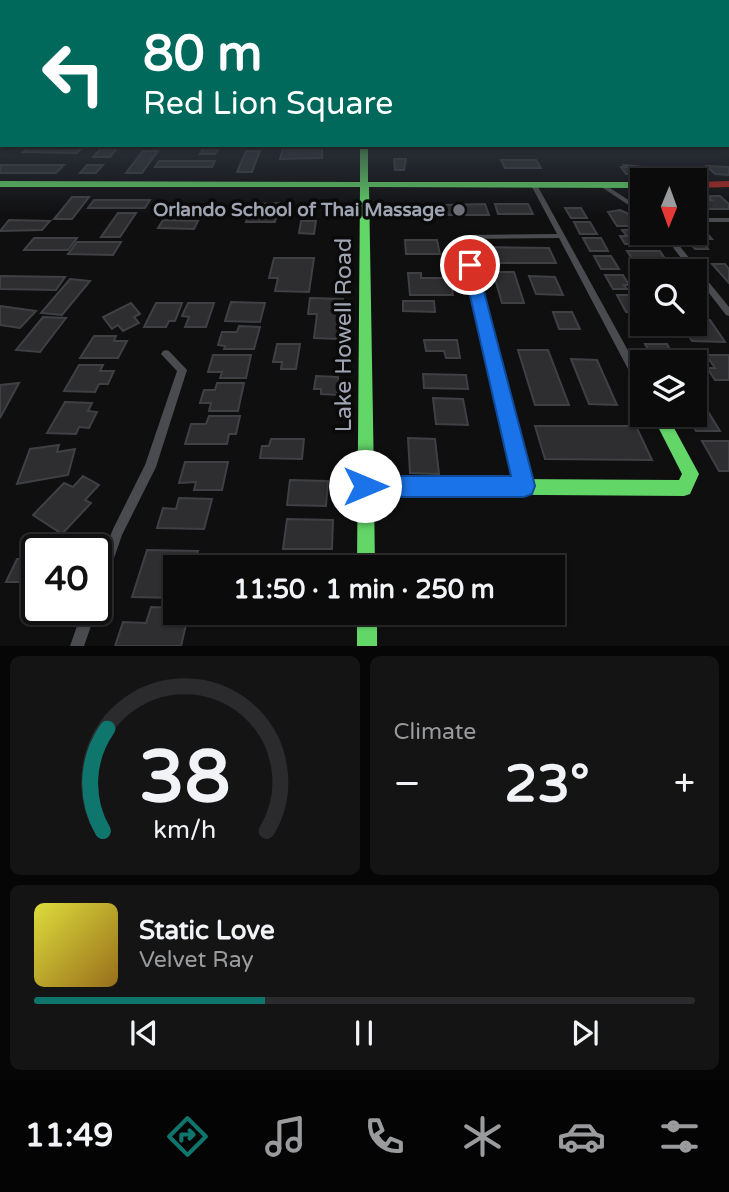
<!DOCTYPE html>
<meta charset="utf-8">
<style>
:root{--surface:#0b0b0c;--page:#141415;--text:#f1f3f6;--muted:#9a9b9d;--line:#2b2b2d;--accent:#0f766e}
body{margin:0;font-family:"Varela Round",sans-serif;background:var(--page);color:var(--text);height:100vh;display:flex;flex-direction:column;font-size:26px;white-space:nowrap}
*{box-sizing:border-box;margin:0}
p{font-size:23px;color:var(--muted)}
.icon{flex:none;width:38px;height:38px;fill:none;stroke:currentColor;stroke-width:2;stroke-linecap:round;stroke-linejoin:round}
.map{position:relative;height:646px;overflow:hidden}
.sheet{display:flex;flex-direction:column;gap:10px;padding:10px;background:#060607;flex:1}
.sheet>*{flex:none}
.top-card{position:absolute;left:0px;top:0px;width:730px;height:147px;box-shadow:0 2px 5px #0004,0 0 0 2px var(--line);background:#00695c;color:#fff;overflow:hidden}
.needle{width:46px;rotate:181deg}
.fabs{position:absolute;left:630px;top:168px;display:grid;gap:14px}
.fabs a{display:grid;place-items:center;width:77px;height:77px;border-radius:0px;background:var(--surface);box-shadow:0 2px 5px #0004,0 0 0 2px var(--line);font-size:35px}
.speed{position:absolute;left:21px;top:534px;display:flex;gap:14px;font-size:35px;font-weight:700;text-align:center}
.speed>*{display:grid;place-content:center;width:91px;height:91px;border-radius:50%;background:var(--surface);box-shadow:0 2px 5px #0004,0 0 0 2px var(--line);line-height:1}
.speed .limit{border:4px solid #111;border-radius:10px;background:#fff;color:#111}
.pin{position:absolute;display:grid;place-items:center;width:60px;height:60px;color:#fff;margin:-30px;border:4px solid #fff;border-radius:50%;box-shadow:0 2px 7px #0007}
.me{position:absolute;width:77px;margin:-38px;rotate:90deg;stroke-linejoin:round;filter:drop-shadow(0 0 5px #0008)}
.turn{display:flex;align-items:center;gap:24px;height:147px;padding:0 28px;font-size:32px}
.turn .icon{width:91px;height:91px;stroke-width:2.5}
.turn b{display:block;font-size:49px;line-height:60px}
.big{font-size:52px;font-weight:800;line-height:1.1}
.sheet .card{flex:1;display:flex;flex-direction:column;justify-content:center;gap:10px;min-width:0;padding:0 24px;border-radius:10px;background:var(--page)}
.sheet .dial{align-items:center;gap:0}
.dial svg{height:182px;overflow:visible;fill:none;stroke:var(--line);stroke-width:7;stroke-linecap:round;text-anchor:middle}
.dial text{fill:var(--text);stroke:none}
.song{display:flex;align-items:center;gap:21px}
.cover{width:84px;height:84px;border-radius:10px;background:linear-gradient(135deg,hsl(60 70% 55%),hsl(40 70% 35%))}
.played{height:7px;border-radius:4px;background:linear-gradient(90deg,var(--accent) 35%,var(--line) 35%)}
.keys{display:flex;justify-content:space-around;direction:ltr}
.heat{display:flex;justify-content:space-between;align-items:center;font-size:38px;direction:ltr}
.sheet .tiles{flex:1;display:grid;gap:10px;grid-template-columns:1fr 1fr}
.card:last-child{grid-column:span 2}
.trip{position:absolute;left:163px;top:555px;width:402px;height:70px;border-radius:0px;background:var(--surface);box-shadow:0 2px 5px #0004,0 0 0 2px var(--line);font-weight:800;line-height:70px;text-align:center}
.tabs{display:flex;height:112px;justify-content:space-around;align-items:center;background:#040405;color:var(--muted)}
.tabs .icon{width:49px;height:49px}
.tabs .active{color:var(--accent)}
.tabs b{font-size:32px;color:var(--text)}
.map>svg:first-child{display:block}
</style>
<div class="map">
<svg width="729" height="646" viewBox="0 0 729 646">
<rect width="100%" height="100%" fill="#0f0f10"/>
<path fill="#2e2e30" stroke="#3e4044" stroke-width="2" d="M 32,145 L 84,146 L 77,153 L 23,152 Z
M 104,145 L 120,145 L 110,157 L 93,157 Z
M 205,145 L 220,145 L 215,154 L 200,154 Z
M 284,145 L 322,145 L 322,158 L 280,159 Z
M 143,151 L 158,151 L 142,173 L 126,173 Z
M 246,151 L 260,151 L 252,172 L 237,172 Z
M 394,159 L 406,159 L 404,170 L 395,170 Z
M 501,160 L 536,160 L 541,168 L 505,168 Z
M 159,161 L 215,161 L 212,167 L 155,167 Z
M 0,165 L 64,165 L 56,173 L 0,173 Z
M 87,165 L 103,165 L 96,173 L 80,173 Z
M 624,165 L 652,168 L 658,174 L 626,174 L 621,167 L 626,167 Z
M 707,166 L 729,167 L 729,175 L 715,174 Z
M 708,196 L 720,196 L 729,204 L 729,209 L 708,209 L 700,200 L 712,200 Z
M 72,197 L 89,197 L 72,219 L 54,219 Z
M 94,200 L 150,200 L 145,208 L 88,208 Z
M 279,203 L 275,222 L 246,222 L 252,204 Z
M 485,204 L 489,215 L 448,215 L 445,205 Z
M 495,204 L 528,204 L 533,214 L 498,214 Z
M 565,208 L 581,208 L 587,218 L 571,218 Z
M 620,210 L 627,213 L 636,226 L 617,226 L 608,212 Z
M 118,213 L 136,213 L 120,237 L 101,237 Z
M 9,220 L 50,221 L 42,230 L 0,231 Z
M 163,220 L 198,221 L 194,229 L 158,228 Z
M 301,221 L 316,221 L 314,234 L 299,233 Z
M 574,222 L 590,222 L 597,234 L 580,234 Z
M 637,229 L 641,236 L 647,236 L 653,244 L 625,244 L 620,236 L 627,236 L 622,230 Z
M 705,231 L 712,239 L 705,239 L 708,243 L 703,243 L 708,249 L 695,249 L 681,233 Z
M 34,238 L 77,238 L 68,250 L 24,250 Z
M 583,238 L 601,238 L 608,251 L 590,251 Z
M 405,240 L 437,240 L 440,254 L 406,254 Z
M 77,242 L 121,242 L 113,255 L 68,254 Z
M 480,247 L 549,248 L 556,263 L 484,263 Z
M 627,251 L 660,251 L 671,268 L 635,263 Z
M 594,256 L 611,256 L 619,269 L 601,269 Z
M 274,258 L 314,258 L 309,292 L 275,291 L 278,278 L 269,278 Z
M 712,264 L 725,264 L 729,269 L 729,283 Z
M 493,272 L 514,272 L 524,303 L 502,303 Z
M 408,273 L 421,273 L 421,278 L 450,278 L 453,295 L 410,295 Z
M 605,275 L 623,275 L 629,285 L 624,285 L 627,289 L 613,289 Z
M 0,276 L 65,277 L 56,290 L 0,289 Z
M 529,276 L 555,277 L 563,295 L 536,294 Z
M 70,279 L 90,281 L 62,315 L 41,313 Z
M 617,295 L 631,295 L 641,312 L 626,312 Z
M 310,298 L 343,299 L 340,339 L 314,338 L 317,314 L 308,314 Z
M 403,301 L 434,301 L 435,312 L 403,311 Z
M 231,302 L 265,303 L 260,322 L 225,321 Z
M 131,303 L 140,314 L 134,317 L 139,323 L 123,331 L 118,325 L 112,329 L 103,317 Z
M 156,303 L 182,303 L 175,321 L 169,321 L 166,327 L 144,327 Z
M 188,303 L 214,303 L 206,327 L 185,327 L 189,317 L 182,316 Z
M 0,306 L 36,311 L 20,328 L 0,325 Z
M 553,312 L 572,312 L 580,329 L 559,329 Z
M 43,317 L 66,318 L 40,352 L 16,350 Z
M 630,318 L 642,319 L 642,324 L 652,324 L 660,337 L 640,337 Z
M 695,320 L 710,320 L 725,342 L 692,341 L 683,327 L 699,327 Z
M 239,326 L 260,327 L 254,349 L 224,349 L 225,346 L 218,345 L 222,332 L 237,332 Z
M 94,336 L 116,336 L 114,341 L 127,341 L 118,358 L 80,358 Z
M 424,340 L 457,340 L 460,358 L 446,358 L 444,351 L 426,351 Z
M 277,344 L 300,344 L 296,369 L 281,369 L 282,362 L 273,362 Z
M 645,344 L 667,344 L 677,362 L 655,362 Z
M 518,350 L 548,350 L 569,405 L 535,405 Z
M 213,355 L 251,355 L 246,378 L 220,378 L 222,372 L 208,372 Z
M 706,355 L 729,355 L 729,380 L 715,380 L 707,368 L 715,368 Z
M 571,359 L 597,360 L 617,405 L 589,404 Z
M 79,365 L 103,365 L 100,371 L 114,371 L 108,384 L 99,384 L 95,392 L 64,391 Z
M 423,374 L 466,375 L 468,389 L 424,388 Z
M 316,376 L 338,377 L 337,395 L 321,394 L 321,389 L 314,389 Z
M 19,383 L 0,418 L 0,385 Z
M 217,383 L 244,383 L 238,411 L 209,411 L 211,403 L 200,403 L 204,390 L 215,390 Z
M 433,398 L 463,399 L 468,425 L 436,424 Z
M 65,402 L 92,403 L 88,411 L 97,412 L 89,428 L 79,427 L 76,434 L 47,433 Z
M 695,405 L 704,405 L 720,431 L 696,431 L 687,415 L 695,415 Z
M 209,416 L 240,416 L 236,434 L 229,434 L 227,444 L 185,444 L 191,424 L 206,424 Z
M 535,426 L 636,426 L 652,460 L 545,459 Z
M 408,438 L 435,439 L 439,474 L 410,473 Z
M 271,439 L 304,439 L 302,459 L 260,458 L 262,446 L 269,446 Z
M 702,441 L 729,441 L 729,471 L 719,471 Z
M 59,445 L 57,452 L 75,449 L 68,475 L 17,484 L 30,449 Z
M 185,462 L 228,462 L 222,490 L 194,490 L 196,482 L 179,483 Z
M 83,476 L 99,485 L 85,500 L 91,503 L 62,534 L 33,515 L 64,483 L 73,487 Z
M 290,480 L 328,481 L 326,506 L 287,505 Z
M 179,498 L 212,499 L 204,529 L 157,528 L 163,508 L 176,509 Z
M 287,519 L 333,520 L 332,549 L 283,549 Z
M 31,550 L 37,550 L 37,609 L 52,609 L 50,615 L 26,615 L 34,596 L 21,596 L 27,582 L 6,582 L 17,559 L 27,559 Z
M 147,550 L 198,551 L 194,567 L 175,567 L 175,598 L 132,597 Z
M 151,607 L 175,608 L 175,612 L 189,612 L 181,646 L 115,646 L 123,622 L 146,623 Z
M 232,612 L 275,612 L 273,624 L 230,623 Z"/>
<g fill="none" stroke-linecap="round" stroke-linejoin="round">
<path fill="#4a4b4f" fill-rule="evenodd" d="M 728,130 L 729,130 L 729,134 L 728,134 Z
M 728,144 L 729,144 L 729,149 L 724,145 L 728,145 Z
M 534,183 L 537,185 L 642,376 L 642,389 L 638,388 L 559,238 L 469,239 L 468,240 L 530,486 L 528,490 L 524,492 L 520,490 L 518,486 L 460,240 L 467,235 L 557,234 L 531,185 Z
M 600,184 L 604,184 L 642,209 L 642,214 L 600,186 Z
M 695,218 L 729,218 L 729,222 L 695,222 Z
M 662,233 L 669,233 L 729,307 L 729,316 L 726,315 L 695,275 L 695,271 L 691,271 Z
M 166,350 L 169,351 L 187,370 L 156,467 L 122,535 L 101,596 L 96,598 L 96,572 L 113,529 L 145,465 L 177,371 L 161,354 L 163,351 Z
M 96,607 L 97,609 L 84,646 L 70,646 L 83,609 L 96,609 Z"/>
<path fill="#63d668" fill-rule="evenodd" d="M 360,145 L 368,145 L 368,182 L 642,182 L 642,188 L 369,187 L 374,478 L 679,480 L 682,474 L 652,415 L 667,415 L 699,474 L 690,494 L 684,496 L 374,494 L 375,567 L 357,567 L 360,187 L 0,187 L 0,181 L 360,182 Z
M 357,612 L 377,612 L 377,646 L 357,646 Z"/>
<path fill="#b3261e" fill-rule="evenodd" d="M 729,181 L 729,187 L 695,188 L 695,182 Z"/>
</g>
<linearGradient id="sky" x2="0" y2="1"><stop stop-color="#080809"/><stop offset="0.58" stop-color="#313742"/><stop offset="1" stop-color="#313742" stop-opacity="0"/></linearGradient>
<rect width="729" height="216" fill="url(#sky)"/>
<path fill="#1a73e8" stroke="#114b97" stroke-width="2" d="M 470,260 L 477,265 L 535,486 L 532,494 L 524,497 L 365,497 L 358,494 L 354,486 L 358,479 L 365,476 L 511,476 L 463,265 Z"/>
<circle fill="#6d7079" stroke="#0a0a0b" stroke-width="2.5" cx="459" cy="210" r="7"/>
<g text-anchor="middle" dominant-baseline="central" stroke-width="7" stroke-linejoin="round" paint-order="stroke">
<g font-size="19" font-weight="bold" fill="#9fa4b2" stroke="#0a0a0b" text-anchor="end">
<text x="445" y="210">Orlando School of Thai Massage</text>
</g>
<g font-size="23" fill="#9fa4b2" stroke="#0a0a0b">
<text transform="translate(344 335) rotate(-90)">Lake Howell Road</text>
</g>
</g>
</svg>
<div class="fabs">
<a><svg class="needle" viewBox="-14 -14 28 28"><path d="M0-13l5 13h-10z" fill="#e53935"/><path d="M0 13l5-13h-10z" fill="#9a9b9d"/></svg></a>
<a><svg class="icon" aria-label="search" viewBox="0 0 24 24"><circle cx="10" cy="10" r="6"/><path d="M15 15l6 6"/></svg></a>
<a><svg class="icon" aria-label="layers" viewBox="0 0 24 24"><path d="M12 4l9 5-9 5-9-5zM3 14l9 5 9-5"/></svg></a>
</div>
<div class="speed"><div class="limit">40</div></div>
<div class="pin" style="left:470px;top:265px;background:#d93025"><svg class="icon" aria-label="arrive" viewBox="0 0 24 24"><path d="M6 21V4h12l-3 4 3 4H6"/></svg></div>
<svg class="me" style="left:365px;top:486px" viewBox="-20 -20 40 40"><circle r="19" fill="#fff"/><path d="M0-13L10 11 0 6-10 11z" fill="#1a73e8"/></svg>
<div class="trip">11:50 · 1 min · 250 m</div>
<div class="top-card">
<div class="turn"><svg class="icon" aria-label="left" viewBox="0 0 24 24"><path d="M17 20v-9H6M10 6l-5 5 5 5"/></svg><div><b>80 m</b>Red Lion Square</div></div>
</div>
</div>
<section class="sheet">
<div class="tiles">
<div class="card dial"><svg viewBox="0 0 100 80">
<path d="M14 69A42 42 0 1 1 86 69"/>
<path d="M14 69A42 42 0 0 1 16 24" stroke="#0f766e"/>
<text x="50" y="56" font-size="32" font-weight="700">38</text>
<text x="50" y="72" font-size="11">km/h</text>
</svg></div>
<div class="card"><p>Climate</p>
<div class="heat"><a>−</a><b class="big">23°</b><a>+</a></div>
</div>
<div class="card">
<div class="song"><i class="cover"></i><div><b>Static Love</b><p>Velvet Ray</p></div></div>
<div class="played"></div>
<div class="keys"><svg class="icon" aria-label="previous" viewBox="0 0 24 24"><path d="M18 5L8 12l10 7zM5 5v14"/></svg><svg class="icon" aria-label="pause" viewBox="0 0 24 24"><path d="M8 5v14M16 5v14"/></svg><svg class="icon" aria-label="next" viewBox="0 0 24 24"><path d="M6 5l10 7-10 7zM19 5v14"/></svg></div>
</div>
</div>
</section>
<nav class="tabs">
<b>11:49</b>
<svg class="icon active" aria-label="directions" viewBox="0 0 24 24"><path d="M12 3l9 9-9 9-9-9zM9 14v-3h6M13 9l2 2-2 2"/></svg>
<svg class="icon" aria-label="music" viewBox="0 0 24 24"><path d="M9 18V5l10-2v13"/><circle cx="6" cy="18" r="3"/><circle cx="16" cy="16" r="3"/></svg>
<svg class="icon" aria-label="phone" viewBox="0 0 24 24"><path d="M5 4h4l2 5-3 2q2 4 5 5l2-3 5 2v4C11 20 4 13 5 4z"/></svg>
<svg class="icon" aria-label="climate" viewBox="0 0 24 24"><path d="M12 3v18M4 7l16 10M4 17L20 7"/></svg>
<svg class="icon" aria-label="car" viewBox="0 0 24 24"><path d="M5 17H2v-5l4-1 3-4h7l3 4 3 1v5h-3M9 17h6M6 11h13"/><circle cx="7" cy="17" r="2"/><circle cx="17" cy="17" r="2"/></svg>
<svg class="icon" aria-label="filters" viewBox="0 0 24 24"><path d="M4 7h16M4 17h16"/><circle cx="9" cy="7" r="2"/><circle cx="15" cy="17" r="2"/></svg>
</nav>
